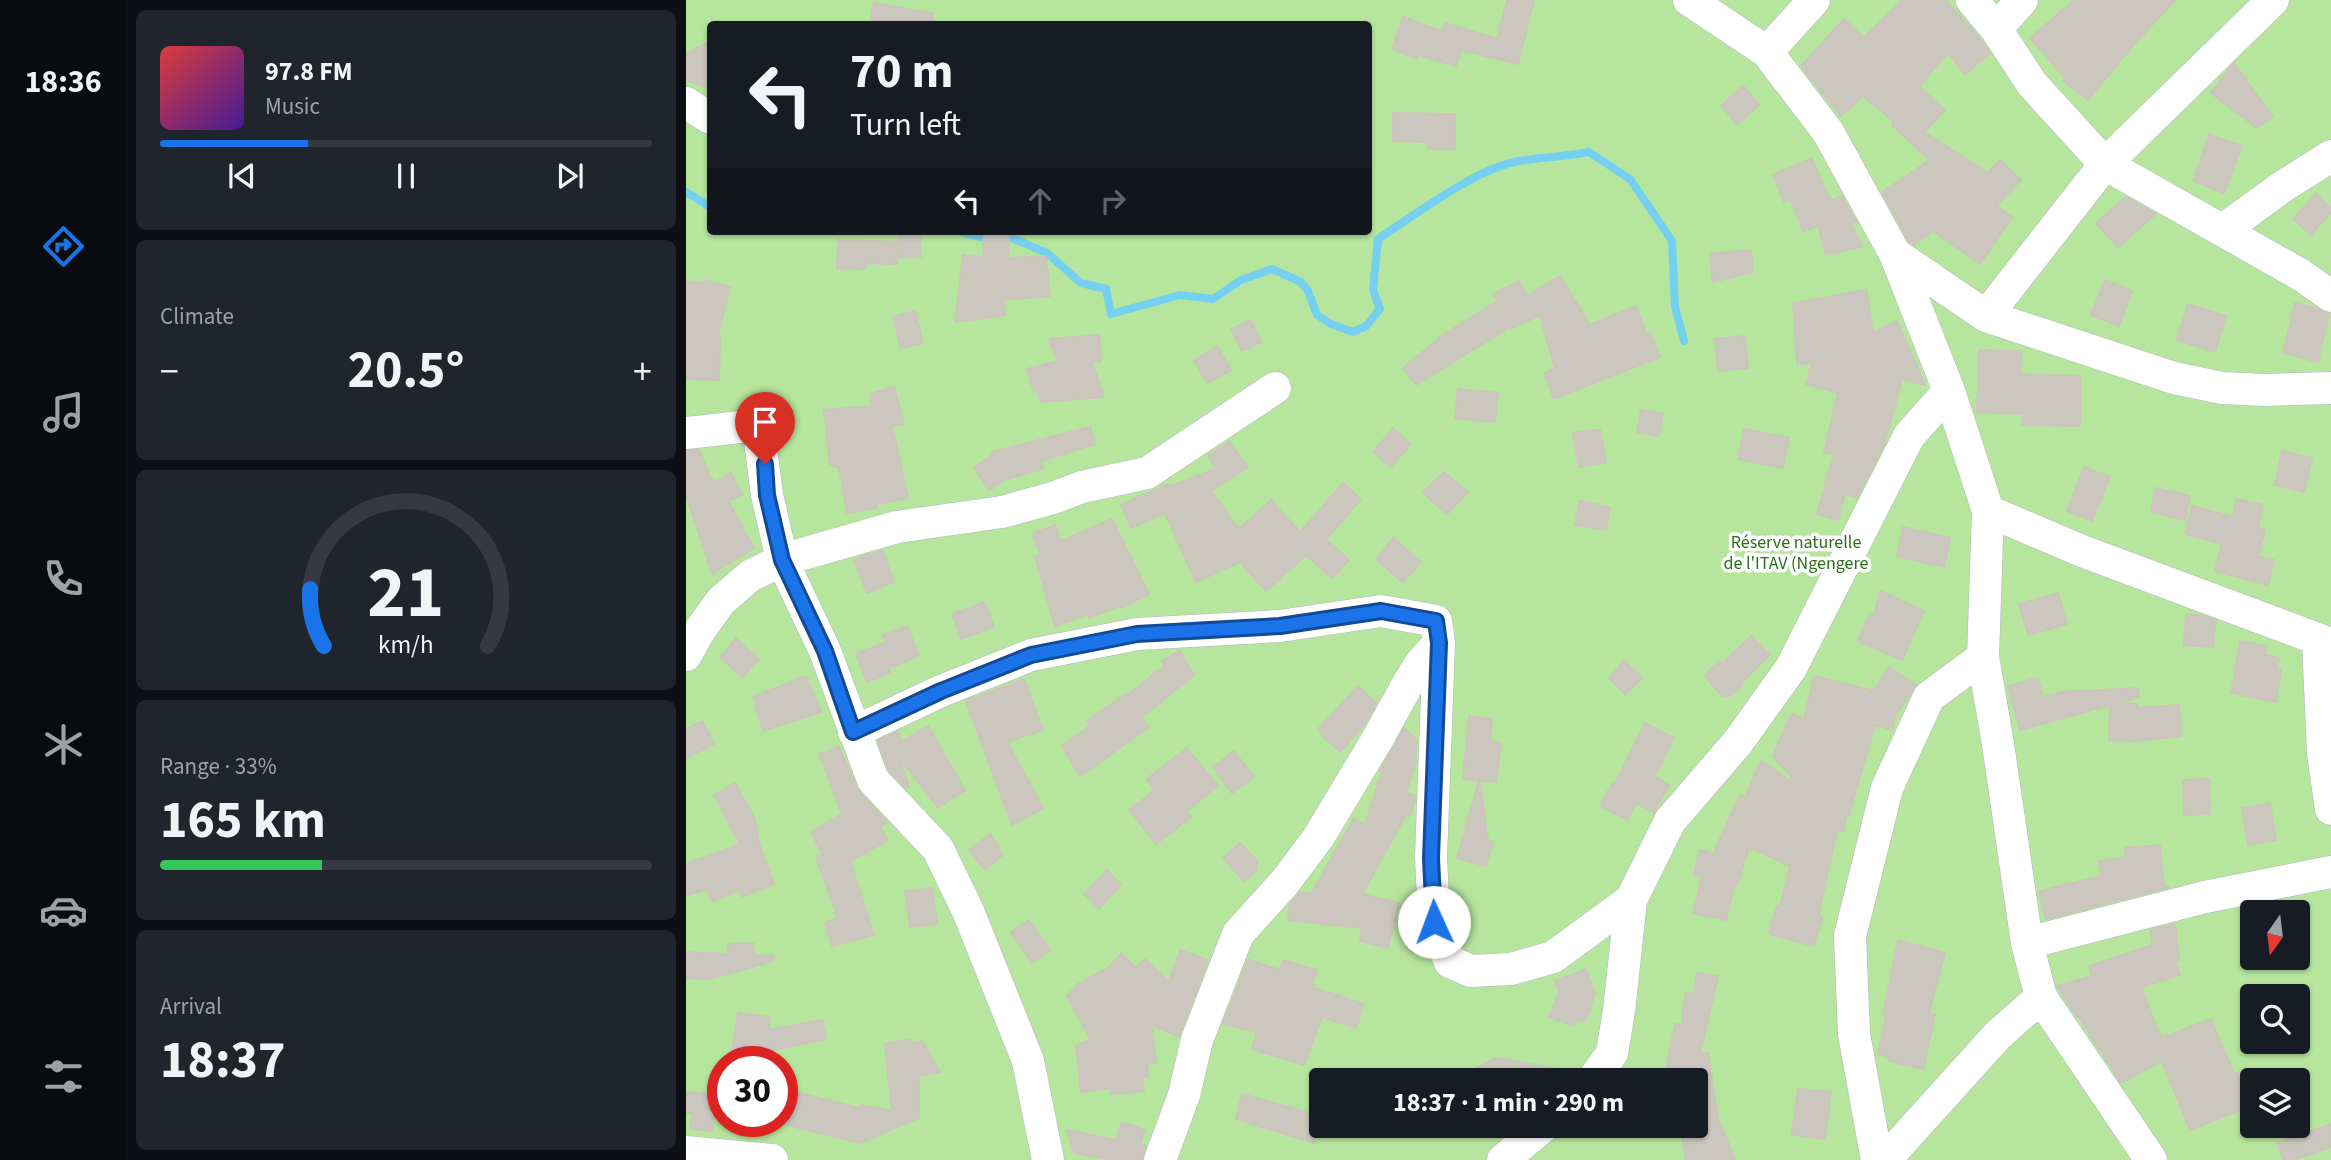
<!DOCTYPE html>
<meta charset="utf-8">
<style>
:root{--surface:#171b24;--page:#20242c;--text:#f1f3f6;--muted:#9ea1a6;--line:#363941;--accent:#1a73e8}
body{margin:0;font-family:"Source Sans 3",sans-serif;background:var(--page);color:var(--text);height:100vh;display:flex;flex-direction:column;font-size:26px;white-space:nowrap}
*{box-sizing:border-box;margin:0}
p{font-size:23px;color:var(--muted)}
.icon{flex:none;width:38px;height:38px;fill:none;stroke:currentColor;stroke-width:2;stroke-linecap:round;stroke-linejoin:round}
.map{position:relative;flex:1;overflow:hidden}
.panel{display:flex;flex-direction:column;gap:10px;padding:10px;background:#0d0f14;width:560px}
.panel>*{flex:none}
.banner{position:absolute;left:21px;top:21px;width:665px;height:214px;border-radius:7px;box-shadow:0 2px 5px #0004;background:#171b24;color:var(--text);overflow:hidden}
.needle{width:46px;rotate:194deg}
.controls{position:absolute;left:1554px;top:900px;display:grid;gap:14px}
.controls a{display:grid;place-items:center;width:70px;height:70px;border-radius:7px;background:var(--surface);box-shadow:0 2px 5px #0004;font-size:35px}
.speed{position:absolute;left:21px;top:1046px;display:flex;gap:14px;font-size:35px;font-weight:700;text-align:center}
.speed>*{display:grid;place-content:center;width:91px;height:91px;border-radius:50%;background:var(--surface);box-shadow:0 2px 5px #0004;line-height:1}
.speed .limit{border:10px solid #d22;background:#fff;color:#111}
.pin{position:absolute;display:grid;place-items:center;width:60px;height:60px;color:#fff;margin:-72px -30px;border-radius:50% 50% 50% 0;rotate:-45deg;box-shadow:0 0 7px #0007}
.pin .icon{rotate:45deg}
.me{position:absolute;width:77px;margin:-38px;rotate:358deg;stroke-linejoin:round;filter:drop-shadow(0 0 5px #0008)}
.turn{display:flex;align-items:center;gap:24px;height:147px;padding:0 28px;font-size:32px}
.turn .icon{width:91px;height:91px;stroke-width:2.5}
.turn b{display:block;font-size:49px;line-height:60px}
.lanes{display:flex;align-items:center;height:66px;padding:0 28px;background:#0003;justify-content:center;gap:35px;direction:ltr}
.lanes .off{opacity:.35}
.big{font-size:52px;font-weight:700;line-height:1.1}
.panel .tile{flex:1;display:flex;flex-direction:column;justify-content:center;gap:10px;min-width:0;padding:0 24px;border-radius:10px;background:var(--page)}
.panel .dial{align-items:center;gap:0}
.dial svg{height:182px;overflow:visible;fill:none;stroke:var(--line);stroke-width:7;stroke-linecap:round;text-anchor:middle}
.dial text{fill:var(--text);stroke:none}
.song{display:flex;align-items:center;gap:21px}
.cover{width:84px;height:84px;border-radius:10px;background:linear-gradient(135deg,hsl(0 70% 55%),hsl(260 70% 35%))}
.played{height:7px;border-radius:4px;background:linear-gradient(90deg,var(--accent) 30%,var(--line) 30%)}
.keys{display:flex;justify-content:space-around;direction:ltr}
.heat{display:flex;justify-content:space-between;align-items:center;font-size:38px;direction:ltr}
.charge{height:10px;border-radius:5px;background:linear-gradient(90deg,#34c759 33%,var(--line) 0)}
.trip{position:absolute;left:623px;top:1068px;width:399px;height:70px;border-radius:7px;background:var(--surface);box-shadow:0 2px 5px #0004;font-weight:700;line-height:70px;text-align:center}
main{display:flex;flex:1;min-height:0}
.dock{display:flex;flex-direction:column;width:126px;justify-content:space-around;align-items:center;background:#090b0e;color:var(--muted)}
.dock .icon{width:49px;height:49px}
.dock .current{color:var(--accent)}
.dock b{font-size:32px;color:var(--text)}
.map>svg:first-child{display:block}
</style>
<main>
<nav class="dock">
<b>18:36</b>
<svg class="icon current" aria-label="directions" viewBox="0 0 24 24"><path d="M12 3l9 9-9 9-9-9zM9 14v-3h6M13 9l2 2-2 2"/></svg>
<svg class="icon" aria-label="music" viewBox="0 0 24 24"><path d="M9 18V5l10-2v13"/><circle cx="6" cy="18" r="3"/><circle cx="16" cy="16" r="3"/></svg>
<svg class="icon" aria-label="phone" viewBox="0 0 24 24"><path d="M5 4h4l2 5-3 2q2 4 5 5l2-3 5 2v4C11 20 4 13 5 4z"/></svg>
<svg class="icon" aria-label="climate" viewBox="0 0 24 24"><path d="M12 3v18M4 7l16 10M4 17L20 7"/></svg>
<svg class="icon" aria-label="car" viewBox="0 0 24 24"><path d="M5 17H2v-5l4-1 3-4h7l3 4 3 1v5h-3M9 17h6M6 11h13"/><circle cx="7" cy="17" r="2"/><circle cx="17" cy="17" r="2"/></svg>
<svg class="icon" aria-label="filters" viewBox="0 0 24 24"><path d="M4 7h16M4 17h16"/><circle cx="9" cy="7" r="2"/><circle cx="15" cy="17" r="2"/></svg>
</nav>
<section class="panel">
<div class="tile">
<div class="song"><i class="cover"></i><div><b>97.8 FM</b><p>Music</p></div></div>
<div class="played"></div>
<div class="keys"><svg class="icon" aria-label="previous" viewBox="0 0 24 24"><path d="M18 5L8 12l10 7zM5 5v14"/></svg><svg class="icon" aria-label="pause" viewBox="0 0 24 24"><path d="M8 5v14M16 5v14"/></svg><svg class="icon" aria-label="next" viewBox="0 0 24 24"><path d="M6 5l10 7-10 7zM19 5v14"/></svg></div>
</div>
<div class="tile"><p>Climate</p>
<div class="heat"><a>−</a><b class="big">20.5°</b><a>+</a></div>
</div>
<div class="tile dial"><svg viewBox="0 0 100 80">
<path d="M14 69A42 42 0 1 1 86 69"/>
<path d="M14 69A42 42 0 0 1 8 44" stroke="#1a73e8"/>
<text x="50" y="56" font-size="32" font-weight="700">21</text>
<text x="50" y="72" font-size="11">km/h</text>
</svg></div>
<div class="tile"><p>Range · 33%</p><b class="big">165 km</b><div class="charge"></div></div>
<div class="tile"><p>Arrival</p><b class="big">18:37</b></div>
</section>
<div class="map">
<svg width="1645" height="1160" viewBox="0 0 1645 1160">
<rect width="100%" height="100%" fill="#efe9e1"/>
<path fill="#b6e59e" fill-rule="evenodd" d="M 0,0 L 1645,0 L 1645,1160 L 0,1160 ZM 24,24 L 682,24 L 682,231 L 24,231 ZM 1566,912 L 1612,912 L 1612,957 L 1566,957 ZM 1566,996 L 1612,996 L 1612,1041 L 1566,1041 ZM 37,1062 L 96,1062 L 96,1122 L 37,1122 ZM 635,1080 L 1010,1080 L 1010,1125 L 635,1125 ZM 1566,1080 L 1612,1080 L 1612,1125 L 1566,1125 Z"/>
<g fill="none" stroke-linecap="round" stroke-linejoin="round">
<path stroke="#75cff0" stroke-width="8" d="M 0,192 L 24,207
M 271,231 L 301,239 L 326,238 L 361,253 L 395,283 L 420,289 L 425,314 L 494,295 L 527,299 L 555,280 L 586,269 L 615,282 L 622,291 L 631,315 L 645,324 L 667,332 L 680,326 L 694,309 L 687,290 L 692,239 C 727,216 789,170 828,162 C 853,157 878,157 903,152 L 944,179 L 986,241 L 989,307 L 998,341"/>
</g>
<path fill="#cbc7bf" stroke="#cbc5ba" stroke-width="2" d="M 821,0 L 848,0 L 832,64 L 775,50 L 770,66 L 732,55 L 731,59 L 706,49 L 717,17 L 756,31 L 759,23 L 811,39 Z
M 1216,0 L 1260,0 L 1295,40 L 1304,53 L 1279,74 L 1262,53 L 1233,86 L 1259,110 L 1238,132 L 1302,173 L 1314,160 L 1335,180 L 1310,206 L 1326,217 L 1294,264 L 1247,231 L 1228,244 L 1223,241 L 1196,192 L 1244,160 L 1206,125 L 1208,122 L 1177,96 L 1155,116 L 1115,66 L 1158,19 L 1178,37 Z
M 1388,0 L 1489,0 L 1444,49 L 1402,100 L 1377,81 L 1379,78 L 1344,38 Z
M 188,3 L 247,13 L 246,24 L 184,24 Z
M 24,41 L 24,88 L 0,80 L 0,54 Z
M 1548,63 L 1587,117 L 1571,128 L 1525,93 Z
M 1057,86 L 1073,105 L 1051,124 L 1035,106 Z
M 707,113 L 769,114 L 769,149 L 742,149 L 742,142 L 707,141 Z
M 1523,134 L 1556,146 L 1538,193 L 1507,181 Z
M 1126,158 L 1144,201 L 1156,196 L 1170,221 L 1165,223 L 1176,246 L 1140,255 L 1132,226 L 1117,231 L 1105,199 L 1098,202 L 1087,175 Z
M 1630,194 L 1645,208 L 1645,212 L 1625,235 L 1607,219 Z
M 1440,197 L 1470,214 L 1432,247 L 1410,223 Z
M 212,231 L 234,231 L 235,257 L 213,258 Z
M 298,234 L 323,234 L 322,258 L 360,256 L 364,296 L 317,300 L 320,315 L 269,322 L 277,255 L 297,258 Z
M 152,240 L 211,242 L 210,264 L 180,263 L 180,269 L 151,268 Z
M 1065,250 L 1067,272 L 1027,282 L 1024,254 Z
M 874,276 L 904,325 L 949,306 L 961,334 L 964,333 L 974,357 L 868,399 L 858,373 L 869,369 L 854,315 L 825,329 L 824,327 L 730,385 L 717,368 L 757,335 L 811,301 L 807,294 L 833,281 L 841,296 Z
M 17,280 L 44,287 L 32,337 L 34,338 L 33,380 L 0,379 L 0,281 L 16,283 Z
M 1419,280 L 1446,291 L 1433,326 L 1405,315 Z
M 1180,290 L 1187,332 L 1211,321 L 1239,385 L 1216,379 L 1198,445 L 1171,497 L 1159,494 L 1152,520 L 1131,514 L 1148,454 L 1138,452 L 1152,393 L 1120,384 L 1126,363 L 1111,364 L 1107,303 Z
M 1609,303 L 1630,308 L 1643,314 L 1632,362 L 1597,353 Z
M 1502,304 L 1540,316 L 1529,352 L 1491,340 Z
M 229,311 L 237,343 L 215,348 L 207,317 Z
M 564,320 L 575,342 L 556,351 L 545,329 Z
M 413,335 L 415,362 L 406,362 L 418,397 L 355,402 L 351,391 L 348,392 L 341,369 L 371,361 L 363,339 Z
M 1059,336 L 1062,368 L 1032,371 L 1029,339 Z
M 531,346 L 545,370 L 521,383 L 508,360 Z
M 1293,350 L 1335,351 L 1334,374 L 1395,376 L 1394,426 L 1336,425 L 1337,414 L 1291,412 Z
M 208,387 L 218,424 L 206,426 L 222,498 L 190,504 L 191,508 L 161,513 L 153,468 L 144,465 L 138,410 L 187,406 L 184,394 Z
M 772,389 L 812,393 L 809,422 L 769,418 Z
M 955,410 L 977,414 L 973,436 L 951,432 Z
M 404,427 L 409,444 L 355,461 L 357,469 L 318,480 L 303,490 L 288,467 L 306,455 L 306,452 Z
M 707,428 L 725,444 L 705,467 L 687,452 Z
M 1058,429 L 1103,438 L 1097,468 L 1052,459 Z
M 905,430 L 914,430 L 920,462 L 893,467 L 887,433 Z
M 543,442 L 562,467 L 525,491 L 553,529 L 585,500 L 614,532 L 657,483 L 675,499 L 640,539 L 663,560 L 646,578 L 620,555 L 580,591 L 554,562 L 510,582 L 479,513 L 445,528 L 435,505 L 482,484 L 484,486 L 530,469 L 522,456 Z
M 13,450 L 27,483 L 45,473 L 56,495 L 42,501 L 68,548 L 26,574 L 0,495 L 0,451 Z
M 1596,451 L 1626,458 L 1618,492 L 1589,485 Z
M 1398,467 L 1424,477 L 1406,521 L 1381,511 Z
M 758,472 L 782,492 L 761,514 L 737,493 Z
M 1470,488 L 1504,496 L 1499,520 L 1465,512 Z
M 1551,499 L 1577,505 L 1572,528 L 1579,530 L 1572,556 L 1588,560 L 1582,585 L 1529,571 L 1536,544 L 1499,534 L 1506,506 L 1547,517 Z
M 893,501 L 924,507 L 920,530 L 889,525 Z
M 426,519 L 463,594 L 435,608 L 434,606 L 403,618 L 402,614 L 369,626 L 349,557 L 355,555 L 346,534 L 369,525 L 375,541 Z
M 1217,527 L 1264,538 L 1258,567 L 1211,556 Z
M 707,538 L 735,562 L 717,582 L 690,559 Z
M 196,550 L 208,582 L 181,593 L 168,560 Z
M 1194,591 L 1238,611 L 1216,660 L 1172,641 L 1184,614 L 1188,615 Z
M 1372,593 L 1381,624 L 1342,635 L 1333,604 Z
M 299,602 L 308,627 L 275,639 L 266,614 Z
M 1500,614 L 1517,616 L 1530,620 L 1527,647 L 1498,645 Z
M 221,626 L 233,656 L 202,668 L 204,673 L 181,682 L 170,654 L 200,642 L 197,635 Z
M 1065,636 L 1084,655 L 1054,684 L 1056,686 L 1044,696 L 1036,696 L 1018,675 L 1034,661 L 1036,664 Z
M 50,638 L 72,659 L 57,677 L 34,658 Z
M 1554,641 L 1581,646 L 1579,655 L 1593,658 L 1591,669 L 1595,670 L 1590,702 L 1545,693 Z
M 494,651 L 508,675 L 456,717 L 463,727 L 394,776 L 376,746 L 404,726 L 401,721 L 441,693 L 443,694 L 478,666 L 476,661 Z
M 938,661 L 956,678 L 939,694 L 923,678 Z
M 1203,667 L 1230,685 L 1209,716 L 1206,730 L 1189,725 L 1163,815 L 1161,814 L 1157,831 L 1151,830 L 1132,917 L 1136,918 L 1128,946 L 1083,934 L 1091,906 L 1094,907 L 1104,866 L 1063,847 L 1051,886 L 1048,886 L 1040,920 L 1007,913 L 1016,877 L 1008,874 L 1014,850 L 1027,854 L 1054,795 L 1059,797 L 1075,761 L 1105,781 L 1107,779 L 1087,756 L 1105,714 L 1118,719 L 1128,676 L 1188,691 Z
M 120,676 L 135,712 L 77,731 L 67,697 Z
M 1352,678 L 1357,697 L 1376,692 L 1452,688 L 1453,697 L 1430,704 L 1451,704 L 1451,708 L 1493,705 L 1495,736 L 1450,741 L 1423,740 L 1424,705 L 1334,730 L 1322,686 Z
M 338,679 L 357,730 L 321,742 L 357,808 L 326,825 L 280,701 Z
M 672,686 L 690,703 L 678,725 L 654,752 L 635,735 L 637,733 L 632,729 Z
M 783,716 L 806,719 L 804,741 L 815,743 L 810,782 L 794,781 L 802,841 L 807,842 L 800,866 L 771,858 L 793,780 L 777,779 Z
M 16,721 L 28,744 L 0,758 L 0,729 Z
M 959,723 L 988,738 L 969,777 L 983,785 L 968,812 L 950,803 L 942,820 L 914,806 L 926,783 L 929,784 Z
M 242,726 L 279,790 L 252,808 L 213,757 L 223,787 L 220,788 L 203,770 L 192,741 L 211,732 L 216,741 Z
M 718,728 L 731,740 L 728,758 L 730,761 L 720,793 L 729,796 L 729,800 L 724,816 L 720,815 L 676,894 L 713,903 L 702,948 L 674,941 L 676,928 L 602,920 L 604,904 L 614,892 L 625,894 L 668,819 L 679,825 L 696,772 L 694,771 Z
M 153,747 L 173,792 L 201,822 L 194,826 L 202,840 L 164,861 L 188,935 L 146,946 L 139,922 L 152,919 L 130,857 L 137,855 L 125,832 L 156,814 L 133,754 Z
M 501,748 L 532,786 L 500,811 L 505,817 L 470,844 L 443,810 L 469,790 L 461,779 Z
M 548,751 L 568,777 L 546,793 L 527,767 Z
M 1523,779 L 1524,814 L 1498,815 L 1497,780 Z
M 49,783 L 68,817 L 74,846 L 88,884 L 56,897 L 54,890 L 26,901 L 21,889 L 0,896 L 0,864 L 54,844 L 28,795 Z
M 1584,804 L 1590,840 L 1562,845 L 1556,808 Z
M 304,834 L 317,855 L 298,869 L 283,850 Z
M 554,843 L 571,861 L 571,870 L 558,881 L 537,858 Z
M 1474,845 L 1478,888 L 1484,887 L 1360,919 L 1353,891 L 1415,876 L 1413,861 L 1440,857 L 1439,848 Z
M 421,870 L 435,885 L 413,908 L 398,894 Z
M 246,888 L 251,924 L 224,927 L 219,891 Z
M 343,920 L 364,950 L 346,963 L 325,932 Z
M 1489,924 L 1493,960 L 1490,962 L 1494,975 L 1455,987 L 1475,1038 L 1525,1019 L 1548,1074 L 1551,1073 L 1565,1106 L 1504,1130 L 1476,1061 L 1435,1083 L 1394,1018 L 1392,1018 L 1371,986 L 1406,976 L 1403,966 L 1466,945 L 1465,930 Z
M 1212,940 L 1259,953 L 1243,1013 L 1249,1015 L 1237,1069 L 1203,1061 L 1204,1057 L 1192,1054 L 1200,1015 L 1197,1015 Z
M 67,943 L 68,955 L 88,956 L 88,961 L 23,979 L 0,978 L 0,952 L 42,954 L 42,944 Z
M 494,950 L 522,960 L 493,1037 L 466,1025 L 470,1063 L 461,1064 L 462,1076 L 456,1077 L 458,1091 L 424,1095 L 424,1088 L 395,1092 L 390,1045 L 405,1040 L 381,996 L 392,984 L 422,968 L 435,954 L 450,968 L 459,959 L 483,982 Z
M 562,960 L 594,970 L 597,960 L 631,970 L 625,987 L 678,1004 L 670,1028 L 636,1017 L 618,1065 L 566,1049 L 571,1032 L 537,1024 Z
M 900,969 L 909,993 L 899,1022 L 891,1019 L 888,1026 L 863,1017 L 873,991 L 869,981 Z
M 1011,973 L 1032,976 L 1014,1054 L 1022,1053 L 1033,1125 L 1035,1125 L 1049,1160 L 1000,1160 L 994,1125 L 1010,1125 L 1010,1074 L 978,1080 L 989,1024 L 995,1025 L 1000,993 L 1008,994 Z
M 52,1013 L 84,1017 L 82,1030 L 136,1020 L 140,1039 L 67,1054 L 46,1051 Z
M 226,1039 L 226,1043 L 236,1041 L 254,1072 L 233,1076 L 233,1117 L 235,1117 L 174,1143 L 96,1124 L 96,1089 L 174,1108 L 175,1105 L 206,1111 L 199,1044 Z
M 810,1058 L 867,1068 L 866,1080 L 768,1080 Z
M 1112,1089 L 1145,1092 L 1139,1139 L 1106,1135 Z
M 0,1092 L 37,1095 L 37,1114 L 28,1114 L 26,1131 L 4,1129 L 6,1113 L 0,1113 Z
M 556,1094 L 627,1114 L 627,1117 L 635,1119 L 628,1143 L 550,1119 Z
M 436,1122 L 459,1130 L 454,1145 L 460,1146 L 456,1160 L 424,1160 L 388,1153 L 381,1130 L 430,1140 Z
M 1645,1124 L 1645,1147 L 1609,1160 L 1597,1160 L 1591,1143 Z"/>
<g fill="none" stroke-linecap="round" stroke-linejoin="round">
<g stroke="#b4b7c1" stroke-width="33">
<path id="minor" d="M 1003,0 L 1081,52 L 1142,132 L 1209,254 L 1263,391 L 1302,511 L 1297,657 L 1312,744 L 1341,943 L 1355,997 L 1465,1160
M 1286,0 L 1310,29 L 1346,84 L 1419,164 L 1615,275 L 1645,296
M 1310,29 L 1336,0
M 1081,52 L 1128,0
M 0,103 L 24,118
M 1537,230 L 1596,187 L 1645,156
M 1209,254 L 1300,316 L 1488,378 L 1536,388 L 1578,390 L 1645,388
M 1300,316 L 1419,164 L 1587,0
M 0,433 L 72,425 L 81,495 L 96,560 L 139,651 L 187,780 L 252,849 L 282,911 L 342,1061 L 362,1160
M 1302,511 L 1396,551 L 1645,644
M 1632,641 L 1637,753 L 1645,809
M 0,655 L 12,633 L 35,601 L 64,576 L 96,560 L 211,527 L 316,512 L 367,498 L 396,487 L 461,473 L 589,388
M 168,732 L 255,691 L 345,655 L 451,634 L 594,626 L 695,611 L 750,621 L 753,643
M 1341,943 L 1519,897 L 1645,872
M 907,1080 L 926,1053 L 933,1011 L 945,900 L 984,821 L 1052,742 L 1105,668 L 1223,436 L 1263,391
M 0,1152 L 86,1160
M 474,1160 L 498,1095 L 511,1040 L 552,934 L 599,882 L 632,838 L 691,740 L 724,680 L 735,663 L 753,643 L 745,857 L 748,922 L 764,962 L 785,971 L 825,969 L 867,957 L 945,900
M 817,1160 L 859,1125
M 1191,1160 L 1168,1034 L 1164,936 L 1201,788 L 1243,697 L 1297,657
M 1199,1160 L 1312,1035 L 1355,997"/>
</g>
<use href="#minor" stroke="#fff" stroke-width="32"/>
</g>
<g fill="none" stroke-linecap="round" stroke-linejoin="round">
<g stroke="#114b97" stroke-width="18">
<path id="route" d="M 79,464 L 81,495 L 96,560 L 139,651 L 167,732 L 255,691 L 345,655 L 451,634 L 594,626 L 695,611 L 750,621 L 753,643 L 745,858 L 748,922"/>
</g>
<use href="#route" stroke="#1a73e8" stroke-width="12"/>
</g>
<g text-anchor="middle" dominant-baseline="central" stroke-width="7" stroke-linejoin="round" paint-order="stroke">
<g font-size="18" fill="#2c6e1b" stroke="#fff">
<text x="1110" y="542">Réserve naturelle<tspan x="1110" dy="21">de l'ITAV (Ngengere</tspan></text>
</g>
</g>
</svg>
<div class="controls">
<a><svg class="needle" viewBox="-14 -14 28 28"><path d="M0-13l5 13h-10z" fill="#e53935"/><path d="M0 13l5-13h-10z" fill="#9ea1a6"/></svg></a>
<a><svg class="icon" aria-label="search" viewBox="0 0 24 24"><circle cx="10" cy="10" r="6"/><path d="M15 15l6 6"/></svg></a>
<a><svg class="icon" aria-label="layers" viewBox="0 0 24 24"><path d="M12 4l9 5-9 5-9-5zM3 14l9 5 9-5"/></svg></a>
</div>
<div class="speed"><div class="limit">30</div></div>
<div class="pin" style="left:79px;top:464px;background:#d93025"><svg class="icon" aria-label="arrive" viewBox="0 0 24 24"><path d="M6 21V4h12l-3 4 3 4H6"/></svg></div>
<svg class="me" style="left:748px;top:922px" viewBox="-20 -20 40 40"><circle r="19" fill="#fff"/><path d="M0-13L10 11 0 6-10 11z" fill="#1a73e8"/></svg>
<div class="trip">18:37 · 1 min · 290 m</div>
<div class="banner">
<div class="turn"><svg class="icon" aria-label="left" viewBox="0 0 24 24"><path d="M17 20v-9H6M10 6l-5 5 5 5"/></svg><div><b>70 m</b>Turn left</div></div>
<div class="lanes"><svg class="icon" aria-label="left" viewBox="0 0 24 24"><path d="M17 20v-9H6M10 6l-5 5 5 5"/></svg><svg class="icon off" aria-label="ahead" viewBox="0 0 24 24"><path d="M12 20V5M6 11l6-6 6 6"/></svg><svg class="icon off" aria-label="right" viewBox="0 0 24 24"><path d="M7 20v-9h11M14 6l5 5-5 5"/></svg></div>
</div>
</div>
</main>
